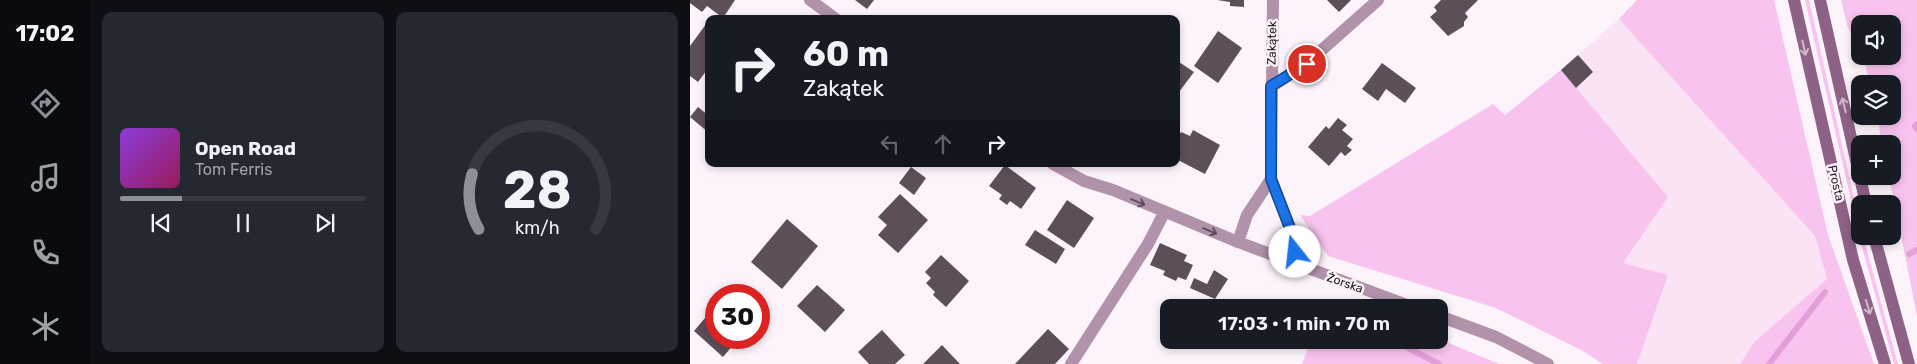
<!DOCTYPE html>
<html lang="pl">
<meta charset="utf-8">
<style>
:root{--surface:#171b24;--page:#242831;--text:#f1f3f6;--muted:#9ea1a6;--line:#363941;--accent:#8c9099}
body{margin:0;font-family:Rubik,sans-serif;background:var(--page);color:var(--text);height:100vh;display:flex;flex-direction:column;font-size:19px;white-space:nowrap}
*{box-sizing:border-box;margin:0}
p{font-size:16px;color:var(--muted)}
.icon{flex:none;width:28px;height:28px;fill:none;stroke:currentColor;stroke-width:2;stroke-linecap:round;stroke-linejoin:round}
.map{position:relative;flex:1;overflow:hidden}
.side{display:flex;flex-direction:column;gap:12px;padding:12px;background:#0d0f14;width:600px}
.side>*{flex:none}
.guide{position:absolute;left:15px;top:15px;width:475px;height:152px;border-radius:10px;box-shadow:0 2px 8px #0003;background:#171b24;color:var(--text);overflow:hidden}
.fabs{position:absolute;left:1161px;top:15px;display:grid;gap:10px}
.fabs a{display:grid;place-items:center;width:50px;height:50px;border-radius:10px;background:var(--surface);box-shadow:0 2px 8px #0003;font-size:25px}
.speed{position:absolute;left:15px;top:284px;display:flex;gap:10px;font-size:25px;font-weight:700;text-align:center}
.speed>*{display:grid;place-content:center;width:65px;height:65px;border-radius:50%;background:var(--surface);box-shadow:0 2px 8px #0003;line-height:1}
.speed .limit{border:8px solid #d22;background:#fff;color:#111}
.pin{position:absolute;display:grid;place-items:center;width:42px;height:42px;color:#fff;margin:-21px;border:2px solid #fff;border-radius:50%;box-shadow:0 1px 5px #0007}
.me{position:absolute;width:55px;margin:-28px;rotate:344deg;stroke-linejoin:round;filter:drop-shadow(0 0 4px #0008)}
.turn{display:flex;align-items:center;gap:18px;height:105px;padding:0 15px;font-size:22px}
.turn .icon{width:65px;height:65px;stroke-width:2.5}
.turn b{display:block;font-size:35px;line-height:42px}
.lanes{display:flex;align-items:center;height:48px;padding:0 15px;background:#0003;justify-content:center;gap:25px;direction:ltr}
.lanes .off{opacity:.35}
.side .widget{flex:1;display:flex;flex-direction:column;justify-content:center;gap:8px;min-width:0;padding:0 18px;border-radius:10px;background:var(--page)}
.side .dial{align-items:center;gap:0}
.dial svg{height:130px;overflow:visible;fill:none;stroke:var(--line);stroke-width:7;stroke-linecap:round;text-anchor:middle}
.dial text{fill:var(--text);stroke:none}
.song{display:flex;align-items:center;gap:15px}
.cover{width:60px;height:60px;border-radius:8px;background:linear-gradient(135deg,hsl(270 70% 55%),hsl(330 70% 35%))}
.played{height:5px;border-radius:2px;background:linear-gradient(90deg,var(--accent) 25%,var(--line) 25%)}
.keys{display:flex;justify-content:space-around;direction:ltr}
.side .tiles{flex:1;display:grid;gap:12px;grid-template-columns:repeat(2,1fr)}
.trip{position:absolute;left:470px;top:299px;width:288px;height:50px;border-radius:10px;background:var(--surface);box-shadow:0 2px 8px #0003;font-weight:600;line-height:50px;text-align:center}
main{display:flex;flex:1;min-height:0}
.tab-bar{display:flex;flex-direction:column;width:90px;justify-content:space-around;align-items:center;background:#090b0e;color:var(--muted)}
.tab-bar .icon{width:35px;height:35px}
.tab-bar .selected{color:var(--accent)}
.tab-bar b{font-size:22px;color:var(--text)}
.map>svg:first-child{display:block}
</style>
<main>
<nav class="tab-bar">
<b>17:02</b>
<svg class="icon selected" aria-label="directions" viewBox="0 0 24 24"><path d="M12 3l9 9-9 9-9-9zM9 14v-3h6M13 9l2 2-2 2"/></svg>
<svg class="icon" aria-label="music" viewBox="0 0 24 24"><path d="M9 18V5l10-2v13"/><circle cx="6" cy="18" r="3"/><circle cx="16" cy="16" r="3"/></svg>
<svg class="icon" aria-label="phone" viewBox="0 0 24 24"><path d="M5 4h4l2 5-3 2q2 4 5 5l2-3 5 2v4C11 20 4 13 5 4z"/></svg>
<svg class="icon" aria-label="climate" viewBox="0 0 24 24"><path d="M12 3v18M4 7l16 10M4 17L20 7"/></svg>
</nav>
<section class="side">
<div class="tiles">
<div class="widget">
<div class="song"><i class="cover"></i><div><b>Open Road</b><p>Tom Ferris</p></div></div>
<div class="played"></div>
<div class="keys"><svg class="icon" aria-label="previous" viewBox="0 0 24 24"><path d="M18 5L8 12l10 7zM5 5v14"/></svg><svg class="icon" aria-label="pause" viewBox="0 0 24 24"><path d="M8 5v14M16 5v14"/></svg><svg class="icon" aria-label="next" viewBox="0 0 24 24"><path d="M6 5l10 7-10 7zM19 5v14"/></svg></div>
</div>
<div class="widget dial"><svg viewBox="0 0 100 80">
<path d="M14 69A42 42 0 1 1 86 69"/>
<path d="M14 69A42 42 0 0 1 10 35" stroke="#8c9099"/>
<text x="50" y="56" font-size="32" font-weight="700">28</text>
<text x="50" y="72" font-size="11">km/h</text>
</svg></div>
</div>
</section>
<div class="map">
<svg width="1227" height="364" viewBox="0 0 1227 364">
<rect width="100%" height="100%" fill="#fdf3fb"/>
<path fill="#fae3f5" d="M 929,19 L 1125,236 L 1137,279 L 1065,341 L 1050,364 L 947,364 L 978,275 L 933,263 L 871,70 Z"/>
<path fill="#f8c3ee" d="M 947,0 L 1084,0 L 1138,235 L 1184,364 L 1050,364 L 1065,341 L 1137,279 L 1125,236 L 929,19 Z
M 1115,0 L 1119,0 L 1170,224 L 1170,236 L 1173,236 L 1208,364 L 1204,364 L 1171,243 Z
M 1151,0 L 1227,0 L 1227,316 L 1199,176 L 1202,176 L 1202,144 L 1192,144 L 1187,116 L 1202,116 L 1202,84 L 1180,84 L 1173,56 L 1202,56 L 1202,24 L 1170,24 L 1170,50 L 1157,25 Z
M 871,70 L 978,197 L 933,263 L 978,275 L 947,364 L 913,364 L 891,350 L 806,308 L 638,256 L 610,215 L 620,216 L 803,104 L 815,115 Z
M 749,339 L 809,364 L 612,364 L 621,340 Z"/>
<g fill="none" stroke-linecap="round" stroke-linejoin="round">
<path stroke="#e49ed8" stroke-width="6" d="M 1227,124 L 1225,126 L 1227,129
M 1219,254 L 1227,250
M 703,340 L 749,364
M 1079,364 L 1135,292"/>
</g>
<path fill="#5d4f5a" d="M 0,0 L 45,0 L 33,18 L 17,6 L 12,12 L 0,3 Z
M 165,0 L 184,0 L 177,9 Z
M 527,0 L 554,0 L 554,7 L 540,6 L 540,2 Z
M 637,0 L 661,0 L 649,12 Z
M 751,0 L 788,0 L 775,13 L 778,17 L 774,22 L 774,26 L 758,36 L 740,17 L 747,11 L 744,7 Z
M 19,20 L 19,67 L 8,82 L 0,76 L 0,46 Z
M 528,31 L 552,48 L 528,83 L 504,66 Z
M 888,55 L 903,72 L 886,88 L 871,70 Z
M 486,60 L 504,72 L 486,96 Z
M 692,63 L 726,88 L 715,103 L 696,89 L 688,101 L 672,89 Z
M 8,107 L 19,116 L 19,133 L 0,117 Z
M 648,118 L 657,125 L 652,130 L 663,139 L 657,146 L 662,150 L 655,156 L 651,152 L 639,166 L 618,147 L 636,126 L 639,129 Z
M 503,130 L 530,145 L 515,174 L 486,159 L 486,141 L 491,132 L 500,136 Z
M 315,165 L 346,188 L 331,209 L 320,201 L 317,205 L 309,199 L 312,195 L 299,186 Z
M 221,167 L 236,178 L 224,195 L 209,183 Z
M 210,194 L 238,220 L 208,253 L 188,235 L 197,225 L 188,217 Z
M 377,200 L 404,218 L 384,248 L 357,230 Z
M 97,219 L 128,246 L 92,289 L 61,262 Z
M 345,230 L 375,249 L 366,264 L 335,245 Z
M 470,243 L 497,255 L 494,261 L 503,265 L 496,280 L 488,277 L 486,281 L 473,275 L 475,271 L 460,265 Z
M 251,255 L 279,281 L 256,307 L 243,295 L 245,292 L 236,283 L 241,278 L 235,272 Z
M 524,270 L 538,279 L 525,299 L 500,288 L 504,278 L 517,284 Z
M 127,285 L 155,310 L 135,332 L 107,306 Z
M 43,286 L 55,295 L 35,295 Z
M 26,305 L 26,338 L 49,338 L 33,357 L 4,331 Z
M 358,329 L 379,349 L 365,364 L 325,364 Z
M 192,330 L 215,355 L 205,364 L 179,364 L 168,352 Z
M 252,345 L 270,364 L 233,364 Z"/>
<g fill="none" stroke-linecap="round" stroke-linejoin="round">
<path stroke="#b192ab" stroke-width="12" d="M 120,0 L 146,19
M 583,0 L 581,179 L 605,241 L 605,252 L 601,264
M 581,87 L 617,63 L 688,0
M 363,164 L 394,181 L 423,190 L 548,242 L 725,308
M 548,242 L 557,215 L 581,179
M 749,316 L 806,337 L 858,364
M 381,364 L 458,244 L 474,213"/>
<path stroke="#8e6286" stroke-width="12" d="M 1104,0 L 1163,260 L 1195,364
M 1130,0 L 1176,204
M 1184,236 L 1219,364"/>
</g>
<defs><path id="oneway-shaft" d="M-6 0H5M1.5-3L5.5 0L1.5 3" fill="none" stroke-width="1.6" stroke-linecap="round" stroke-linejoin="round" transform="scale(1.25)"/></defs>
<g stroke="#d1b9cc">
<use href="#oneway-shaft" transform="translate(1114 48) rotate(77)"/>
<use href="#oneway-shaft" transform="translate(1154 105) rotate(-103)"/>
<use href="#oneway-shaft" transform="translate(1178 307) rotate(73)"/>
</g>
<g stroke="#5e4d5b">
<use href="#oneway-shaft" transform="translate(448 202) rotate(23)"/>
<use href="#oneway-shaft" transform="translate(520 231) rotate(22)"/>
</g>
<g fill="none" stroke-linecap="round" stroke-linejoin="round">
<g stroke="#114b97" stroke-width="12">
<path id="route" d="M 605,252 L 605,241 L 581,179 L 581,86 L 617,64"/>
</g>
<use href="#route" stroke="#1a73e8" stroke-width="9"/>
</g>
<g text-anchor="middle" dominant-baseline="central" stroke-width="5" stroke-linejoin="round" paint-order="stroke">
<g font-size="12" fill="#1b151a" stroke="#fdf3fb">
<text transform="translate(582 43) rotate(-89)">Zakątek</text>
<text transform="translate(1146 183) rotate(77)">Prosta</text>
<text transform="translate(655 283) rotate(20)">Żorska</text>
</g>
</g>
</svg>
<div class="fabs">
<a><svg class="icon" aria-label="sound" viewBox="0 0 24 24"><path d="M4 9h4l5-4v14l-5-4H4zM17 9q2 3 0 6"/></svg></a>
<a><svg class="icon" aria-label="layers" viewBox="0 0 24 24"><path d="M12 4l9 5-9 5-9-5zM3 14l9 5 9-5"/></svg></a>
<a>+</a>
<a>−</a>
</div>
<div class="speed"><div class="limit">30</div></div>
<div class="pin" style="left:617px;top:64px;background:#d93025"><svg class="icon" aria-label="arrive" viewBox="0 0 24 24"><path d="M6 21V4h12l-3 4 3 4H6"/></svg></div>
<svg class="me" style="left:605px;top:252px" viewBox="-20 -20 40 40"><circle r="19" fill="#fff"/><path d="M0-13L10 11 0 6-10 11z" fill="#1a73e8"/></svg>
<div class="trip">17:03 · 1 min · 70 m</div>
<div class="guide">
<div class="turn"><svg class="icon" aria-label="right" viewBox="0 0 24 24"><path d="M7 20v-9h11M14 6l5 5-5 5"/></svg><div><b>60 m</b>Zakątek</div></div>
<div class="lanes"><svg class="icon off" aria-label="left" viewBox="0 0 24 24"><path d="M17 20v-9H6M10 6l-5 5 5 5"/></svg><svg class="icon off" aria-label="ahead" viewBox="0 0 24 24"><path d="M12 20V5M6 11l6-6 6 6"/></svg><svg class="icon" aria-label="right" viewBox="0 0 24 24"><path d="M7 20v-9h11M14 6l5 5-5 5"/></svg></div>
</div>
</div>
</main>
